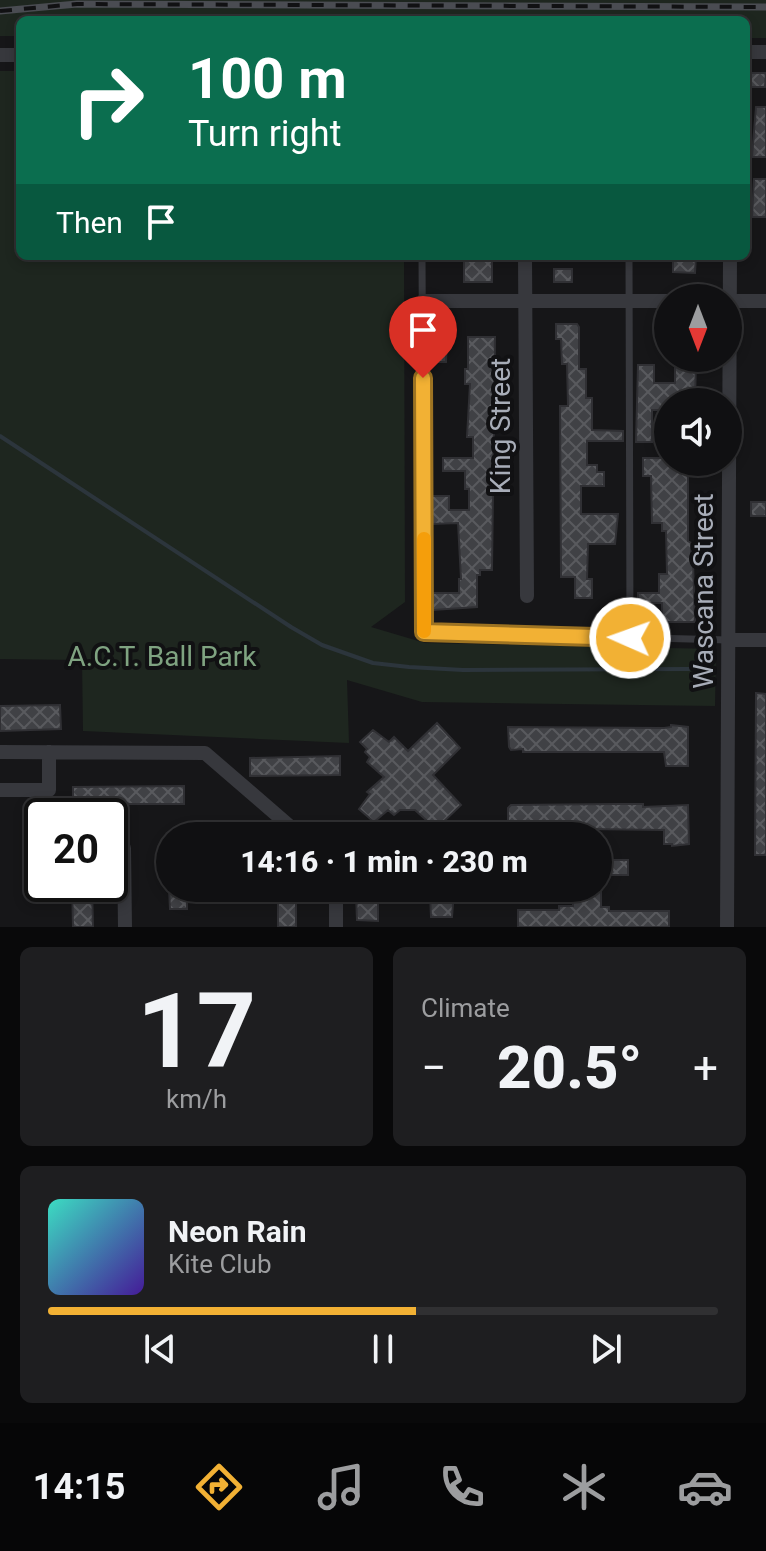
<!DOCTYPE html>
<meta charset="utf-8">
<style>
:root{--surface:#101012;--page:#1e1e20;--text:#f1f3f6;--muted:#9c9d9f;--line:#303032;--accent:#f2b134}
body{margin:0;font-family:Roboto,sans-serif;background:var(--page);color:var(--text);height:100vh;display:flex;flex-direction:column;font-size:30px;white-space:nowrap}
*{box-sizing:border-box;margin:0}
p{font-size:26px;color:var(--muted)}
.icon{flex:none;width:44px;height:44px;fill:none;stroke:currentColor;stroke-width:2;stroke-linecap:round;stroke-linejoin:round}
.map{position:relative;height:927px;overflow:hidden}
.side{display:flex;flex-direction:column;gap:20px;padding:20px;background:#09090a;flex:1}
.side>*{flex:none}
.banner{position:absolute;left:16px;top:16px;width:734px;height:244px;border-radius:12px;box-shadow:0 4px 12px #0003,0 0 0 2px var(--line);background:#0b6e4f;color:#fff;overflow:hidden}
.needle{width:52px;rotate:180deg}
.fabs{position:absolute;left:654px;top:284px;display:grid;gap:16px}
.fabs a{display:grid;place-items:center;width:88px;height:88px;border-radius:50%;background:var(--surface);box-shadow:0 4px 12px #0003,0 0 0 2px var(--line);font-size:40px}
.speed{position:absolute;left:24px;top:798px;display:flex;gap:16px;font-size:40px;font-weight:700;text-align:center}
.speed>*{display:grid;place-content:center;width:104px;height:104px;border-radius:50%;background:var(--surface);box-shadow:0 4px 12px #0003,0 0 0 2px var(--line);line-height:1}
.speed .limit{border:4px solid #111;border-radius:12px;background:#fff;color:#111}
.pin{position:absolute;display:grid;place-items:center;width:68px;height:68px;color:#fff;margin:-82px -34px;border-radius:50% 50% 50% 0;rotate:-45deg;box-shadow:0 0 8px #0007}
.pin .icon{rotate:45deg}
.me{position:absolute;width:88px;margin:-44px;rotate:272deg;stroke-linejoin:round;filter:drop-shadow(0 0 6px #0008)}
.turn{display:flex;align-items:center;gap:28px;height:168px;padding:0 40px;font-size:36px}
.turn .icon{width:104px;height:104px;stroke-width:2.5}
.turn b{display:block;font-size:56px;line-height:68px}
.then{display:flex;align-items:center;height:76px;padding:0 40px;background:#0003;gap:16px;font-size:30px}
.big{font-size:60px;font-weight:800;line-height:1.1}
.side .widget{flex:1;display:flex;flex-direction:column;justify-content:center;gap:12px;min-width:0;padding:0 28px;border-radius:12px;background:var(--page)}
.side .dial{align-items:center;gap:0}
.dial b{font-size:104px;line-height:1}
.song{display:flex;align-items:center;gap:24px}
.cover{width:96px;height:96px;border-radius:12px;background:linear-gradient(135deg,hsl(170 70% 55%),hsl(260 70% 35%))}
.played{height:8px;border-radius:4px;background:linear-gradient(90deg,var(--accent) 55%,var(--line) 55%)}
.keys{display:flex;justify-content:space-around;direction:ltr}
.heat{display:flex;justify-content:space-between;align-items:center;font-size:44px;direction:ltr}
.side .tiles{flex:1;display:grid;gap:20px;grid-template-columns:1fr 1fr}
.widget:last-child{grid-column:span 2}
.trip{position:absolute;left:156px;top:822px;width:456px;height:80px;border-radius:40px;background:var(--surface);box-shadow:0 4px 12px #0003,0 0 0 2px var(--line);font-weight:800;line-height:80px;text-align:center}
.menu{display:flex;height:128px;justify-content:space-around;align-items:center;background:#060607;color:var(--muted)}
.menu .icon{width:56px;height:56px}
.menu .active{color:var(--accent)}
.menu b{font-size:36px;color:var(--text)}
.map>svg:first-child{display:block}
</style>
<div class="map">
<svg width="766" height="927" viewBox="0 0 766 927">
<defs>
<pattern id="building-cross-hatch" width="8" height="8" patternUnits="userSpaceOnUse" patternTransform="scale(2)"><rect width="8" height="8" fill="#404145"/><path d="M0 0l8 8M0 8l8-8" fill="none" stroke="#595a5e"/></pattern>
</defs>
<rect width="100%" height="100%" fill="#161618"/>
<path fill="#1e261f" d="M 0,0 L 766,0 L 766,38 L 746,38 L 746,20 L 20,20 L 20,36 L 0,36 Z
M 0,71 L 20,71 L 20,256 L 404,256 L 405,602 L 371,627 L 425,643 L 716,649 L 715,706 L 422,702 L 347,680 L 349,743 L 83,731 L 82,660 L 0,659 Z"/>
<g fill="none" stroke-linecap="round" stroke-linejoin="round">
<path stroke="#2c353c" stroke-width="4" d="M 0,436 L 291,627 L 322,645 L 373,663 L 409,667 L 463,670 L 689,669"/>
</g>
<path fill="url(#building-cross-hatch)" stroke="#303034" stroke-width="2" d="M 751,73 L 766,73 L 765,87 L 751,87 Z
M 756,107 L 766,107 L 766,157 L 752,157 Z
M 754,179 L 766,179 L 766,217 L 752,217 Z
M 464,256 L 492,256 L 492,282 L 464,282 Z
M 673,256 L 696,256 L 695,273 L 673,272 Z
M 554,269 L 572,269 L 572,282 L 554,282 Z
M 556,324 L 577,324 L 579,327 L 579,369 L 586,369 L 586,398 L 592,398 L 592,430 L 623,431 L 623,441 L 587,441 L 587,465 L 597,465 L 597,472 L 604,472 L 604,486 L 581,486 L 581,514 L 618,514 L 615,544 L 588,544 L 587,579 L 592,579 L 592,598 L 575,598 L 575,577 L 561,577 L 560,406 L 568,406 L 567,364 L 562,364 L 561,339 L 556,339 Z
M 434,337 L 447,337 L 446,362 L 433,362 Z
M 468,337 L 495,337 L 492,570 L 480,570 L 480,575 L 477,575 L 477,607 L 433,610 L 433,593 L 459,593 L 459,579 L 461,579 L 458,523 L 432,524 L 432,496 L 449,496 L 449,510 L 469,510 L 469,489 L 465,489 L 465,471 L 443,471 L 443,458 L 473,458 L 473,437 L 467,437 L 470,384 L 465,384 L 465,369 L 468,369 Z
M 681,361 L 696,361 L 695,402 L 668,402 L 668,410 L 652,410 L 652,442 L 636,442 L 638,365 L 654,365 L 654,383 L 675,383 L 675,366 L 681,366 Z
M 643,458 L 668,458 L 668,462 L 691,462 L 691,473 L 688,473 L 688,541 L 691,543 L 691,562 L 693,562 L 695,622 L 662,622 L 662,603 L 638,603 L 638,593 L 659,593 L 659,574 L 667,574 L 666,531 L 662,531 L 662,523 L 652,523 L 651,476 L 643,476 Z
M 751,502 L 766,502 L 766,516 L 751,516 Z
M 756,693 L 766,694 L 766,855 L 755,855 Z
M 60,705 L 61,729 L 0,731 L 0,706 Z
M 437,723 L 460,748 L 433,775 L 461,805 L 436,829 L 415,810 L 400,810 L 394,815 L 388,810 L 374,822 L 359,809 L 370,794 L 367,792 L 384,777 L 367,762 L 370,757 L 365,752 L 367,749 L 360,742 L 373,730 L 389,742 L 394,737 L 408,751 Z
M 671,725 L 688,727 L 688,766 L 666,766 L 664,752 L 523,752 L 523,749 L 511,750 L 509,747 L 508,727 L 664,728 L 671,727 Z
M 340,756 L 340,775 L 250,776 L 250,758 Z
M 184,786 L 184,804 L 73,804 L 73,787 Z
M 615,804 L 643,804 L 643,807 L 688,805 L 689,844 L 672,846 L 672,844 L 664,844 L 664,830 L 508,828 L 508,808 L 511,805 Z
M 263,822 L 263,836 L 202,836 L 201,824 Z
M 599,860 L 628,860 L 628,875 L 599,875 Z
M 72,884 L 92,884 L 93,927 L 73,927 Z
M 169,888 L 187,888 L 187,909 L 170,909 Z
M 278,888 L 296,888 L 296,927 L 278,927 Z
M 573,888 L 601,888 L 601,907 L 609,907 L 609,911 L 669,911 L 669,927 L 518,927 L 518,910 L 559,910 L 559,906 L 573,906 Z
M 433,892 L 454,892 L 452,917 L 431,917 L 430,894 Z
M 356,895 L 378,897 L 378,921 L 357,920 Z"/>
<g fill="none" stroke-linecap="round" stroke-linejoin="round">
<path stroke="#37383d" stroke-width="7" d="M 422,256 L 424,632 L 728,640
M 629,256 L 630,638"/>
<path stroke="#37383d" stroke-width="14" d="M 746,52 L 766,52
M 0,55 L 20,55
M 525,256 L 527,596
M 423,301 L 668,301
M 728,301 L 766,301
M 728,640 L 766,640
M 0,752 L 205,753 L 301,836
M 0,790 L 49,790 L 49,752
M 124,848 L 125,927
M 336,888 L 336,927
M 727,927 L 730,256"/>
<g stroke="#4a4c52" stroke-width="7">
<path id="rail" d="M 0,11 L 77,4 L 766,7"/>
</g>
<use href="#rail" stroke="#111113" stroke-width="4" stroke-dasharray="12" stroke-linecap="butt"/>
</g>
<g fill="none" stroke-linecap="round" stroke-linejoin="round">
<g stroke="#9d7322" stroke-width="20">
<path id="route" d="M 423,378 L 424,632 L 630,638"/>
</g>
<use href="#route" stroke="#f2b134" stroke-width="14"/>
<path stroke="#f59e0b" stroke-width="14" d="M 424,539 L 424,631"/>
</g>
<g text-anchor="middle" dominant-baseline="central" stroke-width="8" stroke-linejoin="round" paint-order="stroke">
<g font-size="28" fill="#a8adb8" stroke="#111113">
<text transform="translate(500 426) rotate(-90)">King Street</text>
<text transform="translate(703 591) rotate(-90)">Wascana Street</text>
</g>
<g font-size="28" fill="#7fa381" stroke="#111113">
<text x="162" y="656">A.C.T. Ball Park</text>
</g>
</g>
</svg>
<div class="fabs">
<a><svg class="needle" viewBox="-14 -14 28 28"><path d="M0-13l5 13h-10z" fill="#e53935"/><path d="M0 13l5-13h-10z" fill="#9c9d9f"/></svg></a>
<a><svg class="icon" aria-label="sound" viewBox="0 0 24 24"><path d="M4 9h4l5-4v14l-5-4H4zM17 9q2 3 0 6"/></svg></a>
</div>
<div class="speed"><div class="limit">20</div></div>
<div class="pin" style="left:423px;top:378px;background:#d93025"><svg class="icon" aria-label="arrive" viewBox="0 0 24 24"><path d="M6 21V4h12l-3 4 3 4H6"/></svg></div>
<svg class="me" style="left:630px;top:638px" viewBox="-20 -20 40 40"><circle r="17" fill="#f2b134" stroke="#fff" stroke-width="3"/><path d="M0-11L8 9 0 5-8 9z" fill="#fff"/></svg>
<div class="trip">14:16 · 1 min · 230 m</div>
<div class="banner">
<div class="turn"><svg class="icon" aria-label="right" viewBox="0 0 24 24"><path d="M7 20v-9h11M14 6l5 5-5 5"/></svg><div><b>100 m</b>Turn right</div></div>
<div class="then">Then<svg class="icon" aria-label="arrive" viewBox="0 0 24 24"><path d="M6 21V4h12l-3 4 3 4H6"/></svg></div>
</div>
</div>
<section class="side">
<div class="tiles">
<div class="widget dial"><b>17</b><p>km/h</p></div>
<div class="widget"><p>Climate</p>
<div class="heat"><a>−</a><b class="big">20.5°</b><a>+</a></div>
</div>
<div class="widget">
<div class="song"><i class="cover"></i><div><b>Neon Rain</b><p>Kite Club</p></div></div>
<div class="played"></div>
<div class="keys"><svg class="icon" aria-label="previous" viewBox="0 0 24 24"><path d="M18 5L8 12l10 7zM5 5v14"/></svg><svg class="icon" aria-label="pause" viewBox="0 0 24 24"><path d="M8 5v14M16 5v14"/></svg><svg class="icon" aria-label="next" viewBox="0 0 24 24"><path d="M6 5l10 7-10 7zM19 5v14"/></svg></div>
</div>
</div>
</section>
<nav class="menu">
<b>14:15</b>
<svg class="icon active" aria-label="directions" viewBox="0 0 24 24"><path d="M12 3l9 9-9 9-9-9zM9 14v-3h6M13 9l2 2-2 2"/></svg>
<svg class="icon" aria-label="music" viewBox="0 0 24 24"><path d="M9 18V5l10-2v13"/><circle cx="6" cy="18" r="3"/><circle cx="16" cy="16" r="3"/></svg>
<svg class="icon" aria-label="phone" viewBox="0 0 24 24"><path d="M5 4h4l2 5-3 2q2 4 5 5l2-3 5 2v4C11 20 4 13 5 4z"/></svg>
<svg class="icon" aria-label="climate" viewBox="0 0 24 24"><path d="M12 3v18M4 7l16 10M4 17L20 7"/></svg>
<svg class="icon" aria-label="car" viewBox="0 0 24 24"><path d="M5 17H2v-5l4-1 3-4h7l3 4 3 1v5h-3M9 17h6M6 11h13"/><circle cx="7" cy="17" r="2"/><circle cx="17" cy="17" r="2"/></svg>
</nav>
